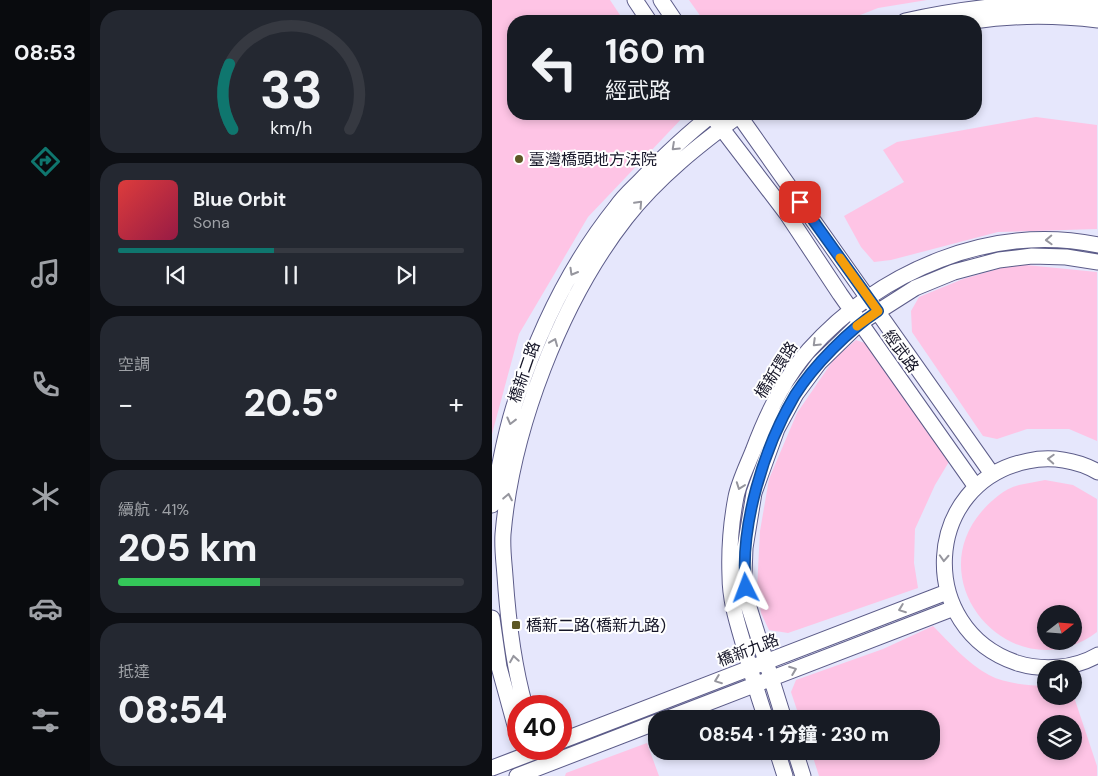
<!DOCTYPE html>
<html lang="zh-TW">
<meta charset="utf-8">
<style>
:root{--surface:#171b24;--page:#242831;--text:#f1f3f6;--muted:#9ea1a6;--line:#363941;--accent:#0f766e}
body{margin:0;font-family:"DM Sans","Noto Sans TC",sans-serif;background:var(--page);color:var(--text);height:100vh;display:flex;flex-direction:column;font-size:19px;white-space:nowrap}
*{box-sizing:border-box;margin:0}
p{font-size:16px;color:var(--muted)}
.icon{flex:none;width:28px;height:28px;fill:none;stroke:currentColor;stroke-width:2;stroke-linecap:round;stroke-linejoin:round}
.map{position:relative;flex:1;overflow:hidden}
.sheet{display:flex;flex-direction:column;gap:10px;padding:10px;background:#0d0f14;width:402px}
.sheet>*{flex:none}
.hud{position:absolute;left:15px;top:15px;width:475px;height:105px;border-radius:20px;box-shadow:0 2px 8px #0003;background:#171b24;color:var(--text);overflow:hidden}
.needle{width:32px;rotate:73deg}
.controls{position:absolute;left:545px;top:605px;display:grid;gap:10px}
.controls a{display:grid;place-items:center;width:45px;height:45px;border-radius:50%;background:var(--surface);box-shadow:0 2px 8px #0003;font-size:25px}
.speed{position:absolute;left:15px;top:695px;display:flex;gap:10px;font-size:25px;font-weight:700;text-align:center}
.speed>*{display:grid;place-content:center;width:65px;height:65px;border-radius:50%;background:var(--surface);box-shadow:0 2px 8px #0003;line-height:1}
.speed .limit{border:8px solid #d22;background:#fff;color:#111}
.pin{position:absolute;display:grid;place-items:center;width:42px;height:42px;color:#fff;margin:-21px;border-radius:10px;box-shadow:0 2px 8px #0006}
.me{position:absolute;width:55px;margin:-28px;rotate:357deg;stroke-linejoin:round;filter:drop-shadow(0 0 4px #0008)}
.turn{display:flex;align-items:center;gap:18px;height:105px;padding:0 15px;font-size:22px}
.turn .icon{width:65px;height:65px;stroke-width:2.5}
.turn b{display:block;font-size:35px;line-height:42px}
.big{font-size:38px;font-weight:800;line-height:1.1}
.sheet .tile{flex:1;display:flex;flex-direction:column;justify-content:center;gap:8px;min-width:0;padding:0 18px;border-radius:20px;background:var(--page)}
.sheet .dial{align-items:center;gap:0}
.dial svg{height:130px;overflow:visible;fill:none;stroke:var(--line);stroke-width:7;stroke-linecap:round;text-anchor:middle}
.dial text{fill:var(--text);stroke:none}
.song{display:flex;align-items:center;gap:15px}
.cover{width:60px;height:60px;border-radius:8px;background:linear-gradient(135deg,hsl(0 70% 55%),hsl(340 70% 35%))}
.played{height:5px;border-radius:2px;background:linear-gradient(90deg,var(--accent) 45%,var(--line) 45%)}
.keys{display:flex;justify-content:space-around;direction:ltr}
.heat{display:flex;justify-content:space-between;align-items:center;font-size:28px;direction:ltr}
.charge{height:8px;border-radius:4px;background:linear-gradient(90deg,#34c759 41%,var(--line) 0)}
.trip{position:absolute;left:156px;top:710px;width:292px;height:50px;border-radius:20px;background:var(--surface);box-shadow:0 2px 8px #0003;font-weight:800;line-height:50px;text-align:center}
main{display:flex;flex:1;min-height:0}
.tab-bar{display:flex;flex-direction:column;width:90px;justify-content:space-around;align-items:center;background:#090b0e;color:var(--muted)}
.tab-bar .icon{width:35px;height:35px}
.tab-bar .on{color:var(--accent)}
.tab-bar b{font-size:22px;color:var(--text)}
.map>svg:first-child{display:block}
</style>
<main>
<nav class="tab-bar">
<b>08:53</b>
<svg class="icon on" aria-label="directions" viewBox="0 0 24 24"><path d="M12 3l9 9-9 9-9-9zM9 14v-3h6M13 9l2 2-2 2"/></svg>
<svg class="icon" aria-label="music" viewBox="0 0 24 24"><path d="M9 18V5l10-2v13"/><circle cx="6" cy="18" r="3"/><circle cx="16" cy="16" r="3"/></svg>
<svg class="icon" aria-label="phone" viewBox="0 0 24 24"><path d="M5 4h4l2 5-3 2q2 4 5 5l2-3 5 2v4C11 20 4 13 5 4z"/></svg>
<svg class="icon" aria-label="climate" viewBox="0 0 24 24"><path d="M12 3v18M4 7l16 10M4 17L20 7"/></svg>
<svg class="icon" aria-label="car" viewBox="0 0 24 24"><path d="M5 17H2v-5l4-1 3-4h7l3 4 3 1v5h-3M9 17h6M6 11h13"/><circle cx="7" cy="17" r="2"/><circle cx="17" cy="17" r="2"/></svg>
<svg class="icon" aria-label="filters" viewBox="0 0 24 24"><path d="M4 7h16M4 17h16"/><circle cx="9" cy="7" r="2"/><circle cx="15" cy="17" r="2"/></svg>
</nav>
<section class="sheet">
<div class="tile dial"><svg viewBox="0 0 100 80">
<path d="M14 69A42 42 0 1 1 86 69"/>
<path d="M14 69A42 42 0 0 1 12 29" stroke="#0f766e"/>
<text x="50" y="56" font-size="32" font-weight="700">33</text>
<text x="50" y="72" font-size="11">km/h</text>
</svg></div>
<div class="tile">
<div class="song"><i class="cover"></i><div><b>Blue Orbit</b><p>Sona</p></div></div>
<div class="played"></div>
<div class="keys"><svg class="icon" aria-label="previous" viewBox="0 0 24 24"><path d="M18 5L8 12l10 7zM5 5v14"/></svg><svg class="icon" aria-label="pause" viewBox="0 0 24 24"><path d="M8 5v14M16 5v14"/></svg><svg class="icon" aria-label="next" viewBox="0 0 24 24"><path d="M6 5l10 7-10 7zM19 5v14"/></svg></div>
</div>
<div class="tile"><p>空調</p>
<div class="heat"><a>−</a><b class="big">20.5°</b><a>+</a></div>
</div>
<div class="tile"><p>續航 · 41%</p><b class="big">205 km</b><div class="charge"></div></div>
<div class="tile"><p>抵達</p><b class="big">08:54</b></div>
</section>
<div class="map">
<svg width="606" height="776" viewBox="0 0 606 776">
<rect width="100%" height="100%" fill="#e6e7fc"/>
<path fill="#fec4e5" fill-rule="evenodd" d="M 0,0 L 118,0 L 132,21 L 21,21 L 21,114 L 194,114 L 96,217 L 27,334 L 0,434 Z
M 197,0 L 435,0 L 386,8 L 353,21 L 212,21 Z
M 544,117 L 605,125 L 605,229 L 506,232 L 399,260 L 382,262 L 369,247 L 352,216 L 412,182 L 391,150 L 405,142 Z
M 523,264 L 605,272 L 605,441 L 577,429 L 535,429 L 505,439 L 491,436 L 420,332 L 419,311 L 427,297 L 471,279 Z
M 364,340 L 382,346 L 458,460 L 443,485 L 423,529 L 422,563 L 426,588 L 296,633 L 277,630 L 269,613 L 265,589 L 268,531 L 277,479 L 305,413 L 342,359 Z
M 553,480 L 581,485 L 605,499 L 605,632 C 524,693 425,586 490,511 C 500,500 512,489 527,485 C 535,483 545,482 553,480 ZM 554,614 L 581,614 L 581,641 L 554,641 Z
M 441,626 C 458,643 475,663 497,675 C 514,684 535,685 554,686 L 554,696 L 581,696 L 581,694 L 605,766 L 605,776 L 327,776 L 319,751 L 440,751 L 440,719 L 308,719 L 299,692 L 304,680 L 391,649 ZM 554,724 L 581,724 L 581,751 L 554,751 Z
M 155,743 L 167,776 L 73,776 L 74,773 Z"/>
<g fill="none" stroke-linecap="round" stroke-linejoin="round">
<g stroke="#5c5c89" stroke-width="17">
<path id="minor" d="M 143,0 L 157,21
M 169,0 L 183,21
M 413,21 C 476,7 540,0 606,5
M 481,21 C 522,15 564,15 606,20
M 246,114 L 500,474
M 224,121 L 295,214 L 348,294 L 484,487
M 606,472 C 585,460 559,456 536,461 C 430,482 423,629 525,663 C 551,671 582,669 606,655
M 0,505 C 7,469 13,432 25,397 C 47,330 80,262 125,206 C 131,197 140,189 148,181 C 171,157 195,134 221,114
M 0,618 L 7,667 L 26,736
M 33,706 C 21,664 16,620 13,576 C 12,562 10,548 11,534 C 20,429 69,301 134,218 C 166,177 208,144 249,114
M 174,719 L 462,608
M 274,719 C 265,692 257,666 250,639 C 244,619 238,598 238,576 C 237,551 239,523 244,497 C 247,482 255,466 261,451 C 274,416 292,378 317,350 C 388,271 499,223 606,245
M 292,719 L 255,601 L 252,575 L 253,548 L 262,493 L 285,429 L 304,394 L 327,363 L 368,323 L 423,288 L 462,272 L 507,260 L 540,256 L 574,257 L 606,262
M 69,741 L 455,592
M 285,751 L 293,776
M 303,751 L 311,776
M 0,768 L 50,749
M 25,776 L 165,722"/>
</g>
<use href="#minor" stroke="#fff" stroke-width="15"/>
</g>
<defs><path id="oneway-chevron" d="M-2-3.5L2.5 0L-2 3.5" fill="none" stroke-width="1.6" stroke-linecap="round" stroke-linejoin="round" transform="scale(1.25)"/></defs>
<g stroke="#96969e">
<use href="#oneway-chevron" transform="translate(183 147) rotate(137)"/>
<use href="#oneway-chevron" transform="translate(147 204) rotate(-47)"/>
<use href="#oneway-chevron" transform="translate(557 240) rotate(178)"/>
<use href="#oneway-chevron" transform="translate(81 272) rotate(120)"/>
<use href="#oneway-chevron" transform="translate(62 342) rotate(-68)"/>
<use href="#oneway-chevron" transform="translate(324 343) rotate(136)"/>
<use href="#oneway-chevron" transform="translate(19 421) rotate(104)"/>
<use href="#oneway-chevron" transform="translate(559 459) rotate(-177)"/>
<use href="#oneway-chevron" transform="translate(248 486) rotate(110)"/>
<use href="#oneway-chevron" transform="translate(16 497) rotate(-79)"/>
<use href="#oneway-chevron" transform="translate(452 558) rotate(93)"/>
<use href="#oneway-chevron" transform="translate(410 609) rotate(159)"/>
<use href="#oneway-chevron" transform="translate(22 659) rotate(-99)"/>
<use href="#oneway-chevron" transform="translate(301 670) rotate(-21)"/>
<use href="#oneway-chevron" transform="translate(226 680) rotate(159)"/>
</g>
<g fill="none" stroke-linecap="round" stroke-linejoin="round">
<g stroke="#114b97" stroke-width="12">
<path id="route" d="M 254,588 C 247,527 272,447 303,395 C 322,365 357,330 386,311 L 308,202"/>
</g>
<use href="#route" stroke="#1a73e8" stroke-width="9"/>
<path stroke="#f59e0b" stroke-width="9" d="M 348,258 L 386,311 L 365,326"/>
</g>
<g fill="#5c5724" stroke="#fff" stroke-width="2">
<circle cx="27" cy="159" r="5"/>
<rect x="19" y="620" width="10" height="10" rx="2.5"/>
</g>
<g text-anchor="middle" dominant-baseline="central" stroke-width="4" stroke-linejoin="round" paint-order="stroke">
<g font-size="16" fill="#161628" stroke="#fff" text-anchor="start">
<text x="37" y="159">臺灣橋頭地方法院</text>
<text x="34" y="625">橋新二路(橋新九路)</text>
</g>
<g font-size="16" fill="#161628" stroke="#fff">
<text transform="translate(409 351) rotate(54)">經武路</text>
<text transform="translate(284 370) rotate(-57)">橋新環路</text>
<text transform="translate(32 372) rotate(-71)">橋新二路</text>
<text transform="translate(256 650) rotate(-21)">橋新九路</text>
</g>
</g>
</svg>
<div class="controls">
<a><svg class="needle" viewBox="-14 -14 28 28"><path d="M0-13l5 13h-10z" fill="#e53935"/><path d="M0 13l5-13h-10z" fill="#9ea1a6"/></svg></a>
<a><svg class="icon" aria-label="sound" viewBox="0 0 24 24"><path d="M4 9h4l5-4v14l-5-4H4zM17 9q2 3 0 6"/></svg></a>
<a><svg class="icon" aria-label="layers" viewBox="0 0 24 24"><path d="M12 4l9 5-9 5-9-5zM3 14l9 5 9-5"/></svg></a>
</div>
<div class="speed"><div class="limit">40</div></div>
<div class="pin" style="left:308px;top:202px;background:#d93025"><svg class="icon" aria-label="arrive" viewBox="0 0 24 24"><path d="M6 21V4h12l-3 4 3 4H6"/></svg></div>
<svg class="me" style="left:254px;top:588px" viewBox="-20 -20 40 40"><path d="M0-17L14 15 0 8-14 15z" fill="#1a73e8" stroke="#fff" stroke-width="4"/></svg>
<div class="trip">08:54 · 1 分鐘 · 230 m</div>
<div class="hud">
<div class="turn"><svg class="icon" aria-label="left" viewBox="0 0 24 24"><path d="M17 20v-9H6M10 6l-5 5 5 5"/></svg><div><b>160 m</b>經武路</div></div>
</div>
</div>
</main>
